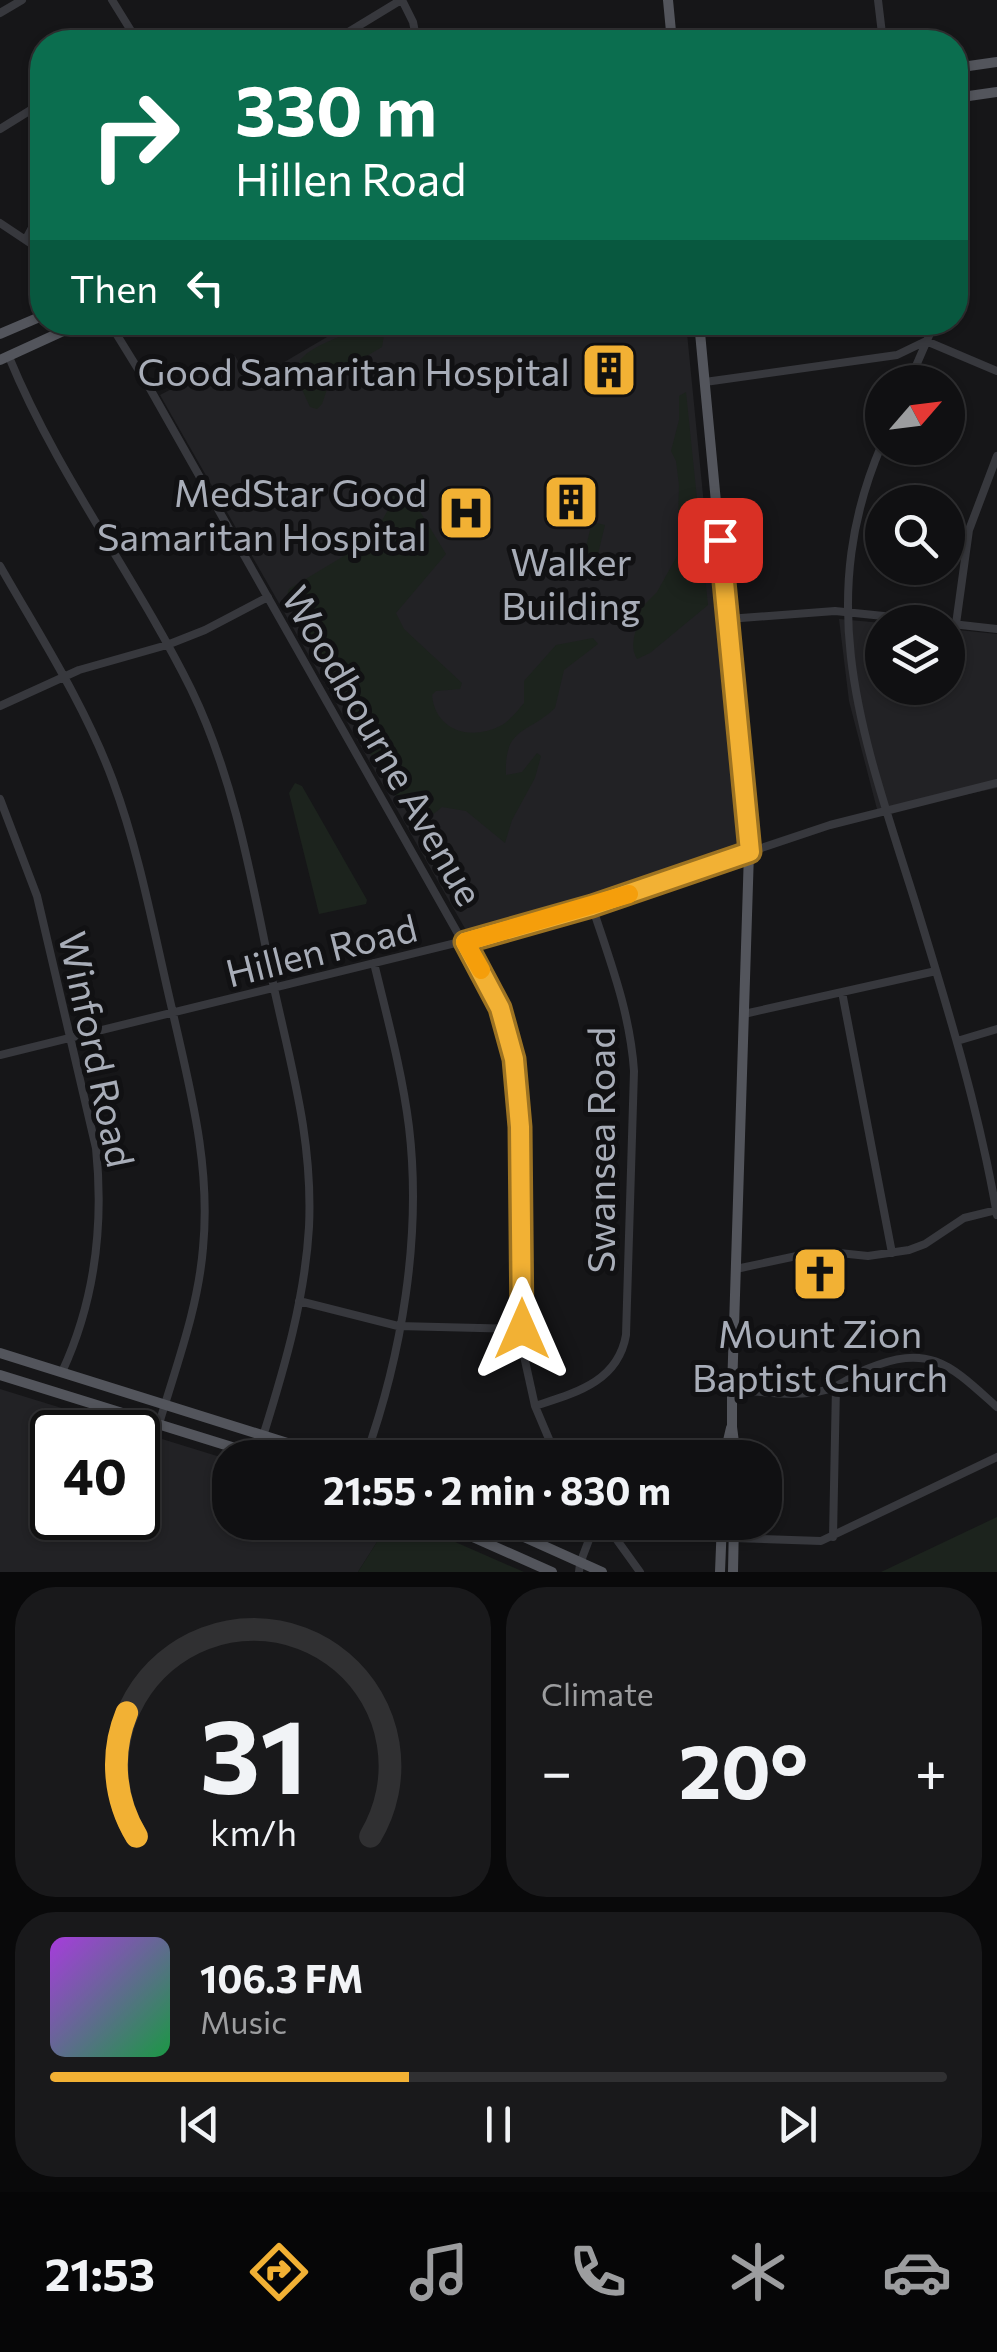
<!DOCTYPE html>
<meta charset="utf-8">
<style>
:root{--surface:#101012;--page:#19191b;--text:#f1f3f6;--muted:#9c9d9f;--line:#303032;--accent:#f2b134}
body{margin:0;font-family:Commissioner,sans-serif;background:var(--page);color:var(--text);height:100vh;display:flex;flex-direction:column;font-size:38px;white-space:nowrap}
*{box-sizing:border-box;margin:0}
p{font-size:32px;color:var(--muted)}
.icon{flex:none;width:55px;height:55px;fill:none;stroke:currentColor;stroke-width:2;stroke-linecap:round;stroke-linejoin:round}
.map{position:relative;height:1572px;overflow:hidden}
.details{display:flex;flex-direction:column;gap:15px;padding:15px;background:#09090a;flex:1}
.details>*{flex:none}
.banner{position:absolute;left:30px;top:30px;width:938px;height:305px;border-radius:40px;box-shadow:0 2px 8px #0004,0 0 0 2px var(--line);background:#0b6e4f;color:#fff;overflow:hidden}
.needle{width:65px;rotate:62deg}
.buttons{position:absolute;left:865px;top:365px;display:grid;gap:20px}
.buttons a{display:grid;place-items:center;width:100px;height:100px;border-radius:50%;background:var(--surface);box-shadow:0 2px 8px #0004,0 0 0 2px var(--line);font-size:50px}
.speed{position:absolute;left:30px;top:1410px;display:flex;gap:20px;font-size:50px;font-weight:700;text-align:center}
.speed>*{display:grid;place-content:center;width:130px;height:130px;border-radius:50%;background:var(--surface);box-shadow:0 2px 8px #0004,0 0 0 2px var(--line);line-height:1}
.speed .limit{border:5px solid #111;border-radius:15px;background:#fff;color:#111}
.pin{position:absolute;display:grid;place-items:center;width:85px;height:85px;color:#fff;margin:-42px;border-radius:20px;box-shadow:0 5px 15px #0006}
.me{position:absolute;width:110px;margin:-55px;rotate:0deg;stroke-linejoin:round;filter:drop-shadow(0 0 8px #0008)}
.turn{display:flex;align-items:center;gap:35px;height:210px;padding:0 40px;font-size:45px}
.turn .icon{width:130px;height:130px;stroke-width:2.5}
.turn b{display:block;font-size:70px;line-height:85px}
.then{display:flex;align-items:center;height:95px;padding:0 40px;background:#0003;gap:20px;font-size:38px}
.big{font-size:75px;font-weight:700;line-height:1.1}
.details .tile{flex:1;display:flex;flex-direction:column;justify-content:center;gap:15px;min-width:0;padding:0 35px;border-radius:40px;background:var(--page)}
.details .dial{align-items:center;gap:0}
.dial svg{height:260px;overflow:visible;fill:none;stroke:var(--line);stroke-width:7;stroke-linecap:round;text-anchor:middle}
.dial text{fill:var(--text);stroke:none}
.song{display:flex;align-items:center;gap:30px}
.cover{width:120px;height:120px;border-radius:15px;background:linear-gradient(135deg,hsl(280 70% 55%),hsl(140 70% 35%))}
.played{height:10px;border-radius:5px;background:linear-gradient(90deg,var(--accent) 40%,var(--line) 40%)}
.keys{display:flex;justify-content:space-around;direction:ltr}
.heat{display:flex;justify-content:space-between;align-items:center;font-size:55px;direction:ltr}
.details .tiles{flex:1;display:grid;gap:15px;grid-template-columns:1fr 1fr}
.tile:last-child{grid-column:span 2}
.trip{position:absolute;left:212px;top:1440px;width:570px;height:100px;border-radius:40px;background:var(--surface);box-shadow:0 2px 8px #0004,0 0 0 2px var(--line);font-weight:700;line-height:100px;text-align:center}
.dock{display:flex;height:160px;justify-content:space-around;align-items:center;background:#060607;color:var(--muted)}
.dock .icon{width:70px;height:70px}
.dock .active{color:var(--accent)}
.dock b{font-size:45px;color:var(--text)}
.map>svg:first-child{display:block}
</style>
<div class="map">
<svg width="997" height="1572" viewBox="0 0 997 1572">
<rect width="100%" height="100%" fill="#161618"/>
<path fill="#222225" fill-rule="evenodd" d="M 351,323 L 686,323 L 738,849 L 572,907 L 467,932 L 160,395 L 235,356 L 250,382 Z
M 839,619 L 882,623 L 882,688 L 948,688 L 948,629 L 997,634 L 997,788 L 878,813 L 849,701 Z
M 0,1389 L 230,1460 L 230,1522 L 389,1523 L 358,1572 L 0,1572 ZM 52,1432 L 138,1432 L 138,1518 L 52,1518 Z"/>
<path fill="#1c231d" d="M 363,323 L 386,323 L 382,347 L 331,377 L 322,404 L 317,409 L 310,407 L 300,385 L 300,360 C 317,341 344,339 363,323 Z
M 686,392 L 708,605 L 650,653 L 637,659 C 627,642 640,629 638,611 L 657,592 L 677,556 L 679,485 L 676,461 L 671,451 L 679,420 L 679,396 Z
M 399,483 L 405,487 L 446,554 L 396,613 L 404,629 L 462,683 L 460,689 L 436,691 L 432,695 C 435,731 471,741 500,726 C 509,722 518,710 524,703 L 524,681 L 556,645 L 593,638 L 598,644 L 564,670 L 555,708 C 527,735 504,726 506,775 L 522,772 L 537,753 L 541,756 L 535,778 L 512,820 L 505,843 L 466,811 L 442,807 L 425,821 L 419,823 L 402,806 L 367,749 L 286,599 L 289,589 L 349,553 L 360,538 L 379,526 L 389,508 L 391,487 Z
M 592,522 L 605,525 L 597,558 L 584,555 Z
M 295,783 L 302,786 L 367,900 L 366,904 L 319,914 L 289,793 Z
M 997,1517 L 997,1572 L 881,1572 Z
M 389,1523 L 412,1523 L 524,1572 L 358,1572 Z"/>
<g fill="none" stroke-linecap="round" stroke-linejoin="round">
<path stroke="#37383d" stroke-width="8" d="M 112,0 L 138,42
M 402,0 L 413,22 L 417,42
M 878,0 L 883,42
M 0,13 L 22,0
M 332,42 L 401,0
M 0,129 L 42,103
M 955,144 L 960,199 L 955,255
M 0,223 L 42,251
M 26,239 L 33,226 L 42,221
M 109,322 L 149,387 L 500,1008 L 514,1059 L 520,1095 L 524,1356 L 535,1406 L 557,1458
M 9,357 C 57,474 135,576 191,689 C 236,782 253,887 274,988 C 292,1070 313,1141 309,1227 C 305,1297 285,1366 264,1433
M 705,382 L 897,355 L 926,341 L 997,371
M 909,382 L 935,322
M 882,444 C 810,610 867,747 917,908 C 948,1009 979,1110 997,1215
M 0,566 C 40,636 85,705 113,781 C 140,854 154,933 172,1009 C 190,1089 211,1165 203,1248 C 198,1309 176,1366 159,1424
M 728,619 L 835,611 L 942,622
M 952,624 L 997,629
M 956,624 L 969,530 L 997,456
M 0,706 L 79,670 L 167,645 L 205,630 L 268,597
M 0,799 L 37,896 L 96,1148 C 104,1226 95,1301 62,1372
M 842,992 L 892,1253
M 744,1014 L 936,971
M 957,1041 L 997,1029
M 0,1055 L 541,922 L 830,825 L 997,783
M 736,1269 L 820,1251 L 868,1256 L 909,1250 L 925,1244 L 964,1218 L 997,1210
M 299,1301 L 398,1326 L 521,1329
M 732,1390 C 762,1391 796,1398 826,1390 C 841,1386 853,1375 867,1369 C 931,1342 952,1367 997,1407
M 535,1406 C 575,1393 618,1382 626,1335 L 634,1071 C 630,1012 610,961 592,906
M 365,1458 C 402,1355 422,1236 409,1127 C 402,1071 387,1017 374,963
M 604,1522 L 640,1572
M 833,1537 L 836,1386
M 734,1538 L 821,1541 L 997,1457
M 579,1572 C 580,1555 592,1541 593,1522"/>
<path stroke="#53555c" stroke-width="10" d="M 668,0 L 672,42
M 955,68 L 997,62
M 955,98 L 997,92
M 699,322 L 749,852 L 732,1390 L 732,1427 L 736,1458
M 0,334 L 42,316
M 0,360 L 83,322
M 0,1353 L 335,1458
M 0,1375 L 267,1458
M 724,1458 L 731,1428
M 439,1522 L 552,1572
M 491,1522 L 602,1572
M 720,1572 L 722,1522
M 733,1572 L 734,1522"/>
</g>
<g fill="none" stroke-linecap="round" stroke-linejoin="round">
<g stroke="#9d7322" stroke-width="25">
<path id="route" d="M 522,1329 L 520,1127 L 514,1059 L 500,1008 L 465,942 L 592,906 L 750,852 L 720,540"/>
</g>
<use href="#route" stroke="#f2b134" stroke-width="18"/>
<path stroke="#f59e0b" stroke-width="18" d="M 481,970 L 465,942 L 629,894"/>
</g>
<defs>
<g id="building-square" transform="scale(2.875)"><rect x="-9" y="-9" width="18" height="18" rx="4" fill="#f2b134" stroke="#111113"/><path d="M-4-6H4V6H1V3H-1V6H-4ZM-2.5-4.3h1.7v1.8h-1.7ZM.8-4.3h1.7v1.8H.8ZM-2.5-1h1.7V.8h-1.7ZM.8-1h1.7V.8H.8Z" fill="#111"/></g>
<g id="hospital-square" transform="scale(2.875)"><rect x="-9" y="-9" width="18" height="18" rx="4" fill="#f2b134" stroke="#111113"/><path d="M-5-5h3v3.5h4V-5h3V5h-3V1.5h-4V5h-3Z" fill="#111"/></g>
<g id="church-square" transform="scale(2.875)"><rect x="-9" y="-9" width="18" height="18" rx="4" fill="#f2b134" stroke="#111113"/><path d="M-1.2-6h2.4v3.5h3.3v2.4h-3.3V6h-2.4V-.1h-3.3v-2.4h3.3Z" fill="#111"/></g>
</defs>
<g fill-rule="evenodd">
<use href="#building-square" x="609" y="370"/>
<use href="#building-square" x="571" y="502"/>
<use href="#hospital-square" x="466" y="513"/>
<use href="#church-square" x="820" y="1274"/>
</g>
<g text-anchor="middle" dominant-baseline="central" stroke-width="10" stroke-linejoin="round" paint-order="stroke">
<g font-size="38" fill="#a8adb8" stroke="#111113" text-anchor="end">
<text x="570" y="370">Good Samaritan Hospital</text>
<text x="427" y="491">MedStar Good<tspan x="427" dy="44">Samaritan Hospital</tspan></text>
<text x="571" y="560" text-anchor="middle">Walker<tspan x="571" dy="44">Building</tspan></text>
<text x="820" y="1332" text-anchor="middle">Mount Zion<tspan x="820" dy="44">Baptist Church</tspan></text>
</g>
<g font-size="38" fill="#a8adb8" stroke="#111113">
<text transform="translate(384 745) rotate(60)">Woodbourne Avenue</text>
<text transform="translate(321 949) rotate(-14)">Hillen Road</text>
<text transform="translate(98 1049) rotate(78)">Winford Road</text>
<text transform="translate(599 1150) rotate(-90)">Swansea Road</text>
</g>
</g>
</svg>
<div class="buttons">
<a><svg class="needle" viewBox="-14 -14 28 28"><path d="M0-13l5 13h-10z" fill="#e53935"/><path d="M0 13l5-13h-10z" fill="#9c9d9f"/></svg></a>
<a><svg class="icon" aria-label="search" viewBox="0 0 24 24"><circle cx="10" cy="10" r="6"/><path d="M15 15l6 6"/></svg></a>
<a><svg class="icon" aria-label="layers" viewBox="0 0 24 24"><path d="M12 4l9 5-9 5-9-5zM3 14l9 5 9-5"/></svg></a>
</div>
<div class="speed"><div class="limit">40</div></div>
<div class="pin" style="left:720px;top:540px;background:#d93025"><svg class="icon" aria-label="arrive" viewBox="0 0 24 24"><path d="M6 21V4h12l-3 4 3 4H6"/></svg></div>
<svg class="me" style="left:522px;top:1329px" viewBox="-20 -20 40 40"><path d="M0-17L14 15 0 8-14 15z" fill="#f2b134" stroke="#fff" stroke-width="4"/></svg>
<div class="trip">21:55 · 2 min · 830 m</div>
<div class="banner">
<div class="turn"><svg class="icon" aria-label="right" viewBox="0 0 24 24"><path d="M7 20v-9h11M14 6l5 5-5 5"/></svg><div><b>330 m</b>Hillen Road</div></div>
<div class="then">Then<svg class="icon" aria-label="left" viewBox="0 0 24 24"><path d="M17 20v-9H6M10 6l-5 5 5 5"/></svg></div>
</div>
</div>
<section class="details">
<div class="tiles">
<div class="tile dial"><svg viewBox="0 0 100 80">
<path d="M14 69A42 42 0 1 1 86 69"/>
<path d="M14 69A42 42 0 0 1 11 31" stroke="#f2b134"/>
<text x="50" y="56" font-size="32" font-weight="700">31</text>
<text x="50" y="72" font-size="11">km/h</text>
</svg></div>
<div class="tile"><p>Climate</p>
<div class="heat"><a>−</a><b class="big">20°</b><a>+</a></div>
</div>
<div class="tile">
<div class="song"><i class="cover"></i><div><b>106.3 FM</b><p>Music</p></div></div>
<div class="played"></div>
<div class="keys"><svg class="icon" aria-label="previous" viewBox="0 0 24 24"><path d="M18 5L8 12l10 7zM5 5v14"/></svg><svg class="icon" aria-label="pause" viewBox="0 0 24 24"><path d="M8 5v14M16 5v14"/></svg><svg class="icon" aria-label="next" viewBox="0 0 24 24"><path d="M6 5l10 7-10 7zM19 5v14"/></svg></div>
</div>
</div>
</section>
<nav class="dock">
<b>21:53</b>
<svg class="icon active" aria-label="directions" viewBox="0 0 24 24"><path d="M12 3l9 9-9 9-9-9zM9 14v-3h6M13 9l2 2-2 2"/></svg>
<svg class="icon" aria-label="music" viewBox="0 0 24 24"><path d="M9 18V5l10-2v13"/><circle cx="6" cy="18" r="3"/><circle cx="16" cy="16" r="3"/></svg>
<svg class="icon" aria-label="phone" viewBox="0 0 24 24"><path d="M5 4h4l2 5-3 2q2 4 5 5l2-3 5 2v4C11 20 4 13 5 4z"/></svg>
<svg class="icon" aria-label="climate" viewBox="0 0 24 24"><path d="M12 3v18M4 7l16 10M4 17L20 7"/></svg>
<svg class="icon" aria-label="car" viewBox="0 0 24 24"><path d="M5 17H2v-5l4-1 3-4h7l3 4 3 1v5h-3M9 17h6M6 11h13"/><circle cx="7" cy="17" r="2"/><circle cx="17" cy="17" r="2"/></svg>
</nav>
